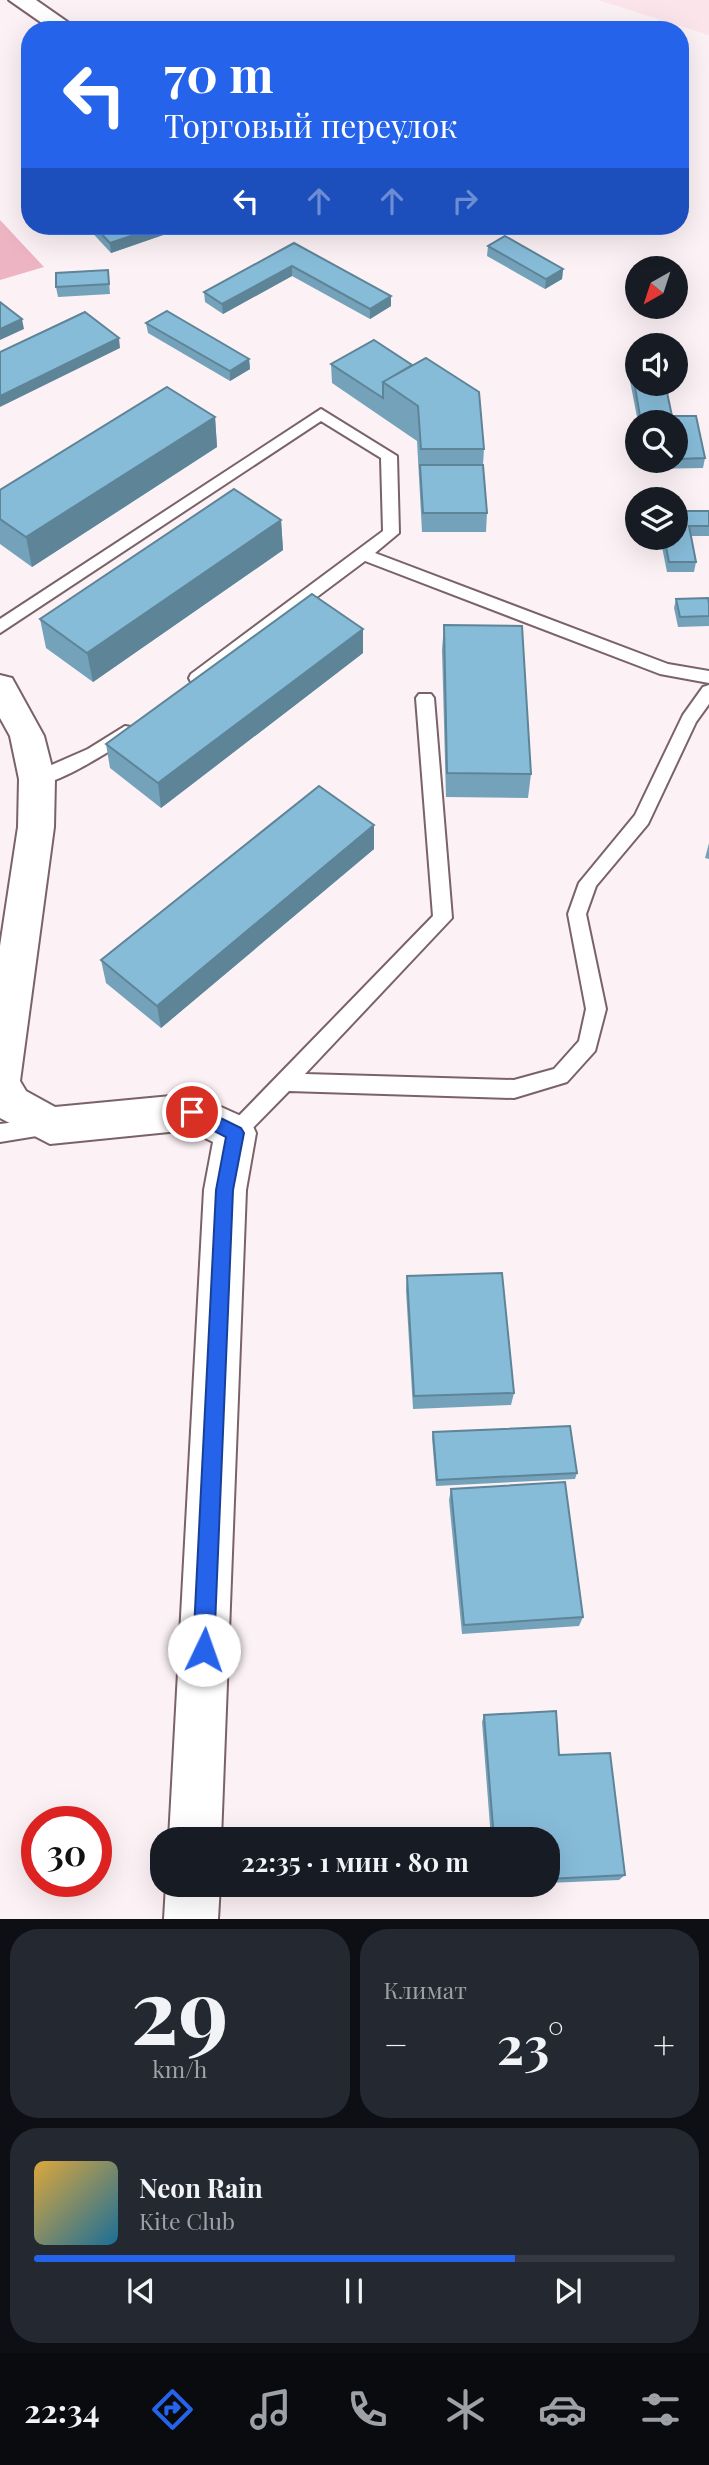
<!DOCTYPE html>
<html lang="ru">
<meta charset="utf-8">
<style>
:root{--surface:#171b24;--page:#242831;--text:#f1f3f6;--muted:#9ea1a6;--line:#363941;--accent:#2563eb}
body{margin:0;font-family:"Playfair Display",serif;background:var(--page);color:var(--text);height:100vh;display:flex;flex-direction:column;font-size:26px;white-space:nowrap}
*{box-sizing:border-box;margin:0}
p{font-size:23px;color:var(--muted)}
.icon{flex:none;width:38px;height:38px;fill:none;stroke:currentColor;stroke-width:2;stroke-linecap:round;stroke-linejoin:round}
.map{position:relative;height:1919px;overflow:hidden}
.side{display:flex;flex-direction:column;gap:10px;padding:10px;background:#0d0f14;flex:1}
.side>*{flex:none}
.banner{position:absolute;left:21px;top:21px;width:668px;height:214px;border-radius:28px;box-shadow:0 7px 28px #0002;background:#2563eb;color:#fff;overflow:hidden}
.needle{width:46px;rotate:219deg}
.tools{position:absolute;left:625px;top:256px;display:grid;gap:14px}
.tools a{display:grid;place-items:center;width:63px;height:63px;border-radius:50%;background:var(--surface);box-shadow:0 7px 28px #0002;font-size:35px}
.speed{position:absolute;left:21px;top:1806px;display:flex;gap:14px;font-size:35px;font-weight:700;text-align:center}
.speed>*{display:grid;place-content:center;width:91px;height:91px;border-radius:50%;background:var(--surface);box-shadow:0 7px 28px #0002;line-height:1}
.speed .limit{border:10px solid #d22;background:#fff;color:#111}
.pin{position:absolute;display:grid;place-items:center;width:60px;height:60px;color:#fff;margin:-30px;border:4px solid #fff;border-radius:50%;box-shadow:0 2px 7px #0007}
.me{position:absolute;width:77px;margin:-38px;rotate:3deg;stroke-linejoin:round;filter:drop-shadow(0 0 5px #0008)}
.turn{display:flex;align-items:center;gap:24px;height:147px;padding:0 28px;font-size:32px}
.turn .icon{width:91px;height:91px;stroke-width:2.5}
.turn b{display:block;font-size:49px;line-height:60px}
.lanes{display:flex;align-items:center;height:66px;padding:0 28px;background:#0003;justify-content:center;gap:35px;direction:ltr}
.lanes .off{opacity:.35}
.big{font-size:52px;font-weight:700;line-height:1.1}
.side .card{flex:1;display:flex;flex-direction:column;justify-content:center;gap:10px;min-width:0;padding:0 24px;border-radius:28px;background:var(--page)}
.side .dial{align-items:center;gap:0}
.dial b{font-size:91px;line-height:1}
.song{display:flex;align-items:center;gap:21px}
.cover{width:84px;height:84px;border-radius:10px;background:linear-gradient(135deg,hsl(40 70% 55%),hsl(200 70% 35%))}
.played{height:7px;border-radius:4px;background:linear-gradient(90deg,var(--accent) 75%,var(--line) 75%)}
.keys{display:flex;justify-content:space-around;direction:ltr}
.heat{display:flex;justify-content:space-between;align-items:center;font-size:38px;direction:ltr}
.side .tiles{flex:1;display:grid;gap:10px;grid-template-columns:1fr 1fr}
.card:last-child{grid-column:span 2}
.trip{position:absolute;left:150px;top:1827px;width:410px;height:70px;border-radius:28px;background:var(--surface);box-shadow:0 7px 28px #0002;font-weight:700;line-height:70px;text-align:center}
.dock{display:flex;height:112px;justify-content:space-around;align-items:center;background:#090b0e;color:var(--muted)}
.dock .icon{width:49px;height:49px}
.dock .current{color:var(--accent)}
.dock b{font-size:32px;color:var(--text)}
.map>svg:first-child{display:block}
</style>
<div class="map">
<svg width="709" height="1919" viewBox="0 0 709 1919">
<rect width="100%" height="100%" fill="#fcf1f4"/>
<path fill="#fbe5eb" d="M 598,0 L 709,0 L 709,35 Z"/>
<path fill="#edb5c4" d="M 0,220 L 44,267 L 0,280 Z"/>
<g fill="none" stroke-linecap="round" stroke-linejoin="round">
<g stroke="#7a6269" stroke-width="4">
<path id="service" d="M 321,409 L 397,456 L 399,533 L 375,553 L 668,664 L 709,671 L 709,683 L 660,674 L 365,561 L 203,682 L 191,682 L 189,678 L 191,674 L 383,531 L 381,458 L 321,421 L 0,633 L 0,619 Z
M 709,685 L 709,704 L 696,722 L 648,824 L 596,886 L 586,914 L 606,1009 L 595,1051 L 567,1082 L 514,1098 L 289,1091 L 242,1139 L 235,1142 L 228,1139 L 225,1133 L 228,1127 L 433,916 L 416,698 L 419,694 L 431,694 L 434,698 L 452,918 L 305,1074 L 514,1080 L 554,1069 L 579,1041 L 586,1009 L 568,914 L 579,883 L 635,815 L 683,715 L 703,687 Z
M 125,726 L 131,727 L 134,732 L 131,737 C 113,749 51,790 31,784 L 28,779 L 31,774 L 88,749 Z
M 48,1118 L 55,1121 L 58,1127 L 55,1133 L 0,1142 L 0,1124 Z"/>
</g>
<g stroke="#7a6269" stroke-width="4">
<path id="minor" d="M 9,0 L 36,0 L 79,30 L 52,30 Z
M 0,675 L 12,678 L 44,736 L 55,779 L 54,827 L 20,1081 L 26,1091 L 55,1107 L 192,1094 L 250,1120 L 256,1133 L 246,1190 L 221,1839 L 169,1839 L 204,1190 L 213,1142 L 189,1130 L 50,1144 L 0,1118 L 0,946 L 18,827 L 19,779 L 10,736 L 0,718 Z
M 166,1885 L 220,1885 L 218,1919 L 164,1919 Z"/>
</g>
<use href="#service" fill="#fff" fill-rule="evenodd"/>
<use href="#minor" fill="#fff" fill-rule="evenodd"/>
</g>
<path fill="#74a2bb" d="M 86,226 L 162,226 L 163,235 L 111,253 Z
M 294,243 L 391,306 L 370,319 L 292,276 L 223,314 L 205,302 L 204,292 Z
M 488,246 L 563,269 L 562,279 L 545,289 L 487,256 Z
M 109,280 L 110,294 L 58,297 L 56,287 Z
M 146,323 L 249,359 L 250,369 L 230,381 L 148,333 Z
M 374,340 L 484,449 L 483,465 L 487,513 L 486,532 L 422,532 L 417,441 L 332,383 L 331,364 Z
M 632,370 L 672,416 L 705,458 L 703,468 L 647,469 L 645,460 L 676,460 L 676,422 L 638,422 L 630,381 Z
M 215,417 L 217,447 L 32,567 L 0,544 L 0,490 Z
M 709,511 L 709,536 L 691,536 L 696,562 L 694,572 L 667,572 L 660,537 L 676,537 Z
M 281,520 L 283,550 L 93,682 L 46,648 L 40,619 Z
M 676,599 L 709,603 L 709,626 L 678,627 L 674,608 Z
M 444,625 L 531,774 L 528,798 L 446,797 L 442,650 Z
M 363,653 L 161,808 L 110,768 L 106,744 Z
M 374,825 L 374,849 L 161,1028 L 106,983 L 101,960 Z
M 709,843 L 709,859 L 705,858 Z
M 407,1276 L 514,1393 L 511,1405 L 413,1409 L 406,1290 Z
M 433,1432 L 577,1473 L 575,1479 L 436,1486 L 432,1438 Z
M 451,1489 L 583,1617 L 579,1626 L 462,1634 L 449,1500 Z
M 484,1715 L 559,1755 L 625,1875 L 619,1880 L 548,1883 L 548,1839 L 491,1839 L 482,1722 Z"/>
<path fill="#5e8498" d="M 162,226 L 163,235 L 111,253 L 110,243 Z
M 292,266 L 292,276 L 223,314 L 222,304 Z
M 563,269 L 562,279 L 545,289 L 546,279 Z
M 391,296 L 391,306 L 370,319 L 370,309 Z
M 22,319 L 24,329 L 0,340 L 0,329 Z
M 119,338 L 120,348 L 0,407 L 0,396 Z
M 249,359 L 250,369 L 230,381 L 230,371 Z
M 215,417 L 217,447 L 32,567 L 26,537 Z
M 281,520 L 283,550 L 93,682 L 87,653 Z
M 363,629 L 363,653 L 161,808 L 158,783 Z
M 374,825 L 374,849 L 161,1028 L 157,1006 Z"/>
<path fill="#87bcd9" stroke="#5e8498" stroke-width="2" d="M 94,226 L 161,226 L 110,243 Z
M 505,236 L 563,269 L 546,279 L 488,246 Z
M 294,243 L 391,296 L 370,309 L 292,266 L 222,304 L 204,292 Z
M 108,270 L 109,284 L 56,287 L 56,273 Z
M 0,302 L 22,319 L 0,329 Z
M 167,311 L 249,359 L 230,371 L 146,323 Z
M 85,312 L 119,338 L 0,396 L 0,352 Z
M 374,340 L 412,365 L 383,382 L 383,398 L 331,364 Z
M 426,358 L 479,392 L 484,449 L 421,449 L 418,406 L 383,382 Z
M 632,370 L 637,370 L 637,383 L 665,383 L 672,416 L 696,416 L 705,458 L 676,459 L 676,422 L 641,422 Z
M 167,387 L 215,417 L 26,537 L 0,519 L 0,490 Z
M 420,465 L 483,465 L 487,513 L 423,513 Z
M 234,489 L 281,520 L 87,653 L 40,619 Z
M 676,511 L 709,511 L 709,526 L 689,526 L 696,562 L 669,562 L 664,537 L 676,537 Z
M 312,594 L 363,629 L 158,783 L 106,744 Z
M 708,598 L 709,603 L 709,616 L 680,617 L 676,599 Z
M 444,625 L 522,626 L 531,774 L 447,773 Z
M 319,786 L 374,825 L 157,1006 L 101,960 Z
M 502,1273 L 514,1393 L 414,1396 L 407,1276 Z
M 570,1426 L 577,1473 L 437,1480 L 433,1432 Z
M 565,1482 L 583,1617 L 464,1625 L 451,1489 Z
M 556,1711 L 559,1755 L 610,1753 L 625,1875 L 548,1879 L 548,1839 L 494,1839 L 484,1715 Z"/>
<path fill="#2563eb" stroke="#184099" stroke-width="2" d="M 192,1104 L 241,1128 L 244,1133 L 233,1190 L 214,1650 L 211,1657 L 204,1660 L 196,1657 L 193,1650 L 216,1190 L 226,1137 L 187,1117 L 184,1112 L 187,1107 Z"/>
</svg>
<div class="tools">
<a><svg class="needle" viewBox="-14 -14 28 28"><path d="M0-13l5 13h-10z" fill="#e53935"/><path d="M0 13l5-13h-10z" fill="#9ea1a6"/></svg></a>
<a><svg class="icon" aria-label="sound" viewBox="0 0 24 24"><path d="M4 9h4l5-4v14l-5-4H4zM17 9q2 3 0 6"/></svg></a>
<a><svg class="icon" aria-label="search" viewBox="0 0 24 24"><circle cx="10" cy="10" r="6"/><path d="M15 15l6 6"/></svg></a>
<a><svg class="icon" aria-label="layers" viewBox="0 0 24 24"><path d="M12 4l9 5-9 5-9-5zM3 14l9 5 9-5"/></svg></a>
</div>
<div class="speed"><div class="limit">30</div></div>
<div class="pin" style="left:192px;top:1112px;background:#d93025"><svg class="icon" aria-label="arrive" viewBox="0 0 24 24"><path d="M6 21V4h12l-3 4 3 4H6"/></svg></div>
<svg class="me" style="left:204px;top:1650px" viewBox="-20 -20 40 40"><circle r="19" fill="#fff"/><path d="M0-13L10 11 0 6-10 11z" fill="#2563eb"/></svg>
<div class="trip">22:35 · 1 мин · 80 m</div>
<div class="banner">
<div class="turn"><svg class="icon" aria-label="left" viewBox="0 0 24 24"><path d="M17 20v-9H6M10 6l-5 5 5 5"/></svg><div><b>70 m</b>Торговый переулок</div></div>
<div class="lanes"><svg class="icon" aria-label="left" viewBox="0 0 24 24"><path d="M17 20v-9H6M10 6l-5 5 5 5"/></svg><svg class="icon off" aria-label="ahead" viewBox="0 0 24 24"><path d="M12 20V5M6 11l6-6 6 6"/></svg><svg class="icon off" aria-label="ahead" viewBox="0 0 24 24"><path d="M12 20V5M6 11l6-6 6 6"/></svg><svg class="icon off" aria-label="right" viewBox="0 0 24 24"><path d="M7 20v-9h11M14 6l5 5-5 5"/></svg></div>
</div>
</div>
<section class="side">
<div class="tiles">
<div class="card dial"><b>29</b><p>km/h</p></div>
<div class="card"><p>Климат</p>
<div class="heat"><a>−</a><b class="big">23°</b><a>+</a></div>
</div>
<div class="card">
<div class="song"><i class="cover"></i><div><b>Neon Rain</b><p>Kite Club</p></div></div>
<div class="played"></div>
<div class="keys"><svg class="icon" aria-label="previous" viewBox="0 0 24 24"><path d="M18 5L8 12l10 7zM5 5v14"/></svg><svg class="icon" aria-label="pause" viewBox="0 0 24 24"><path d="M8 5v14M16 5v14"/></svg><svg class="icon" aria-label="next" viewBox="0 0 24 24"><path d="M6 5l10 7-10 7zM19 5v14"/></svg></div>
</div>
</div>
</section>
<nav class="dock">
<b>22:34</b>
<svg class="icon current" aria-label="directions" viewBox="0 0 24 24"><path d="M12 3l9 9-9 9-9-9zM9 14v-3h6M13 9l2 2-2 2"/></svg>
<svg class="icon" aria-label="music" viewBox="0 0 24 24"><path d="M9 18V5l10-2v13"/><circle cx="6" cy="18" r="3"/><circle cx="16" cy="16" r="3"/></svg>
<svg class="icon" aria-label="phone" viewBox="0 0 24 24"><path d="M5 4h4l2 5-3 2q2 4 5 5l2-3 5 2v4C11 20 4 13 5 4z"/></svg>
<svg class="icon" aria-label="climate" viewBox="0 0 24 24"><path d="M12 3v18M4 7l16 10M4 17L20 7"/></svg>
<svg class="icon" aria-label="car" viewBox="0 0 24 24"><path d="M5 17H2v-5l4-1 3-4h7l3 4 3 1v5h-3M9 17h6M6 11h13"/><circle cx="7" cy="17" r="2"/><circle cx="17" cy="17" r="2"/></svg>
<svg class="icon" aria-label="filters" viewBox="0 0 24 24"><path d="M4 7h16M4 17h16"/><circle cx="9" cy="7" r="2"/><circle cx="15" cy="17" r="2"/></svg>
</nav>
